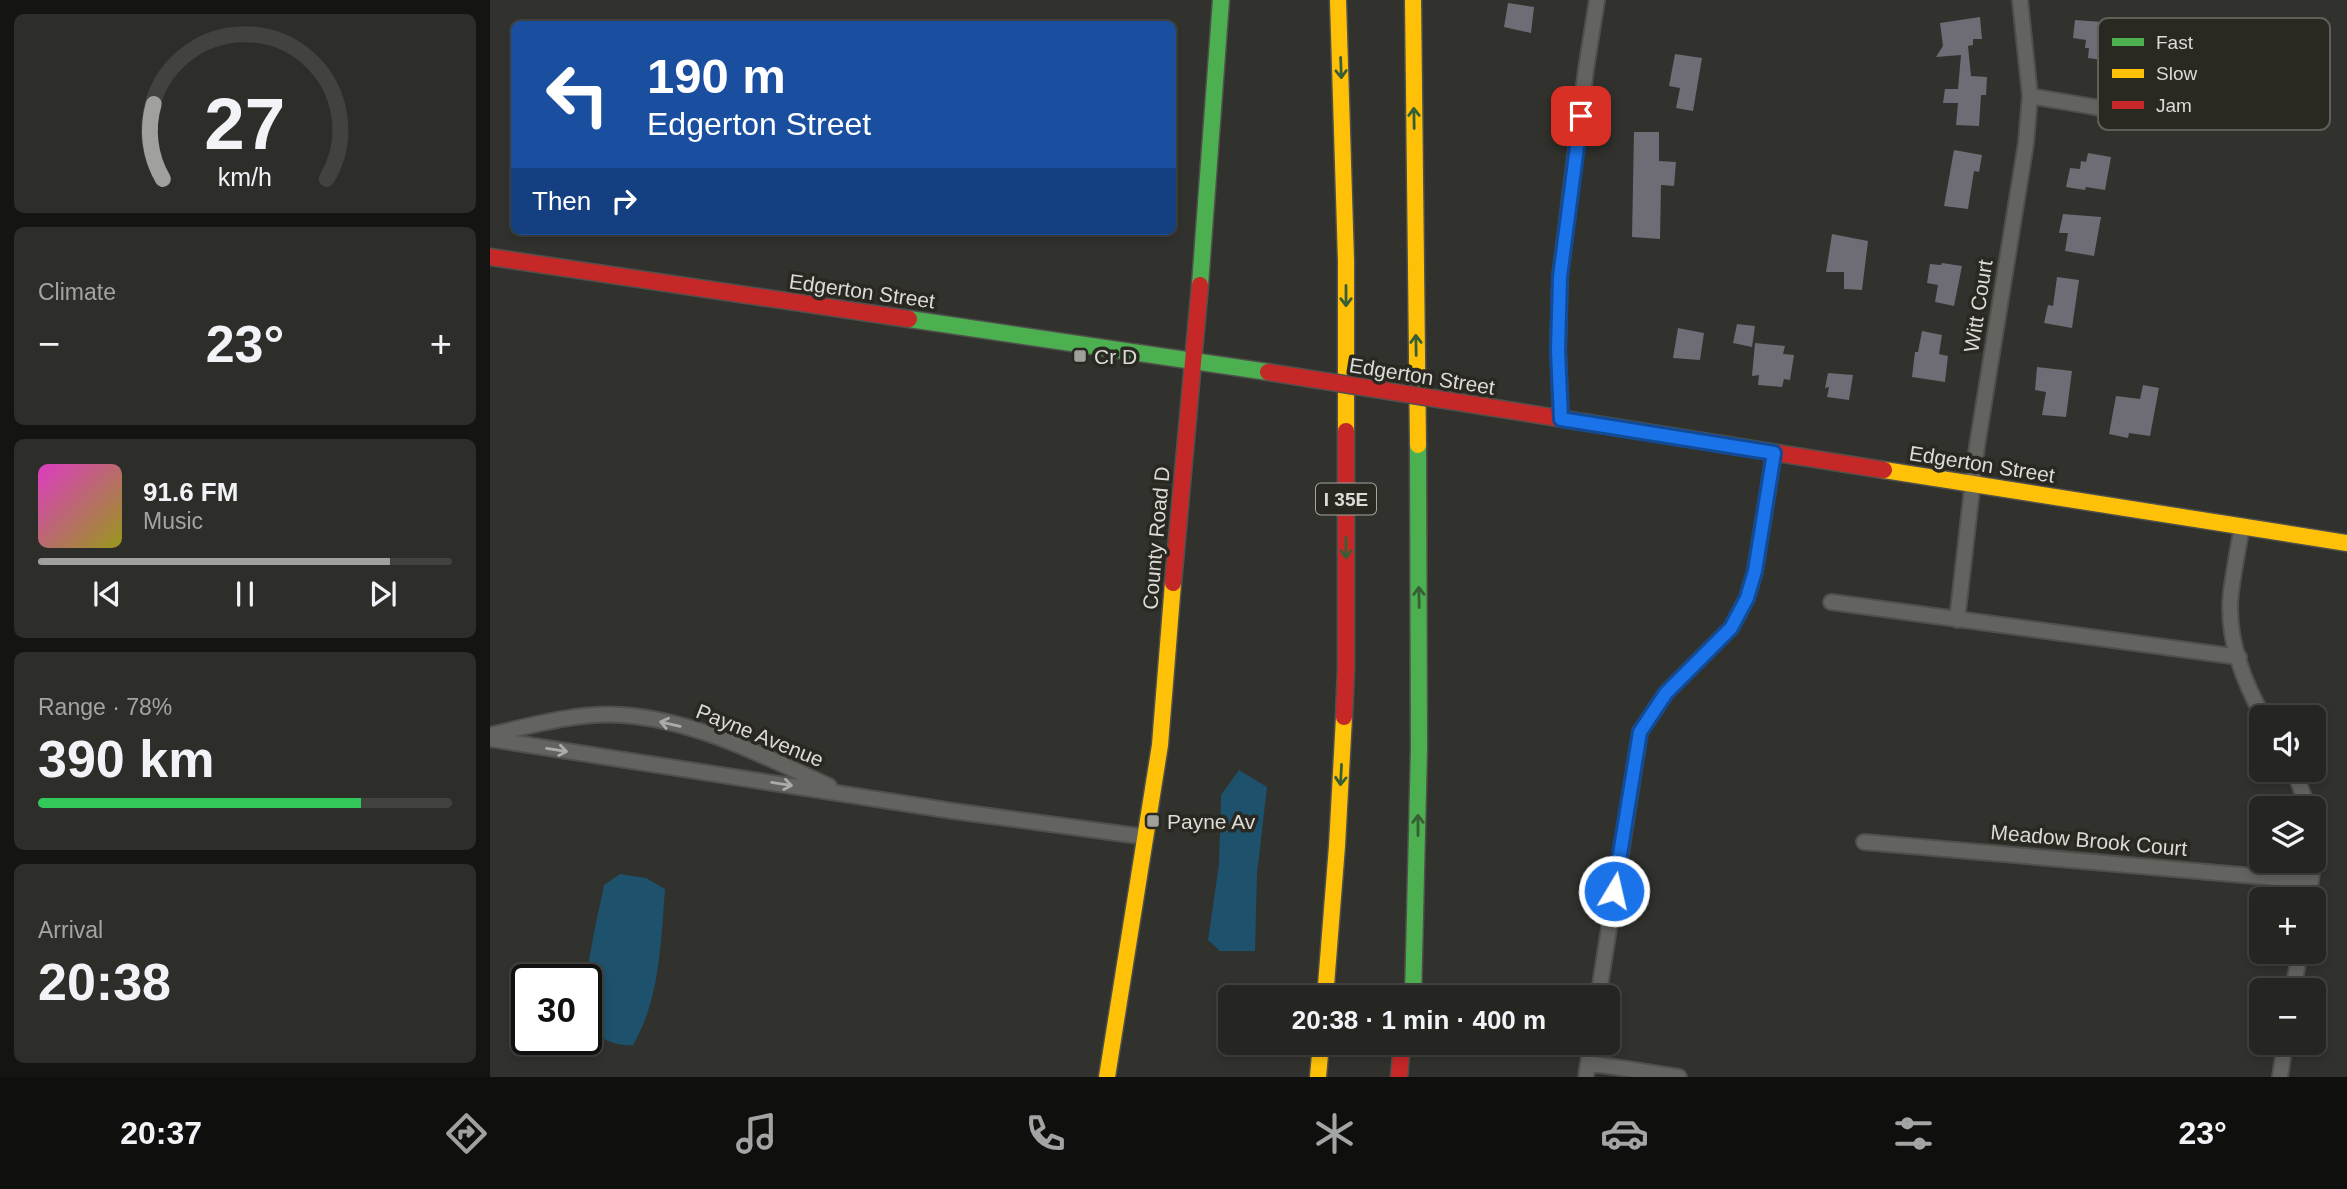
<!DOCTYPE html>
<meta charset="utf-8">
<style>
:root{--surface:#252522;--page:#2d2d2a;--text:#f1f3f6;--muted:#a3a5a5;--line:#424240;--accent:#a0a09c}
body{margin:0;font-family:Arial,sans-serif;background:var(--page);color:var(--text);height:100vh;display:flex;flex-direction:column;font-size:26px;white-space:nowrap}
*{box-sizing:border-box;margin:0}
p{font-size:23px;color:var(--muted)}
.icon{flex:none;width:38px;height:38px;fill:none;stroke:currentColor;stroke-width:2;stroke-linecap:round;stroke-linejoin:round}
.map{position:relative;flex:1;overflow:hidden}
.panel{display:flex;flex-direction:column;gap:14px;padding:14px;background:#141413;width:490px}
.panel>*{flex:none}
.banner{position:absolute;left:21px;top:21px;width:665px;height:214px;border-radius:10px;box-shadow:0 4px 10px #0003,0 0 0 2px var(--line);background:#1a4fa0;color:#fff;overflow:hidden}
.buttons{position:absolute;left:1759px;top:705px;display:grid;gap:14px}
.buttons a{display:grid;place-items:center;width:77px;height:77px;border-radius:10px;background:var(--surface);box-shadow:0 4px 10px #0003,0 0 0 2px var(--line);font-size:35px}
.speed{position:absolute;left:21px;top:964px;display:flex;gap:14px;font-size:35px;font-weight:700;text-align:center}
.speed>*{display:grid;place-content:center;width:91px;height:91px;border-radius:50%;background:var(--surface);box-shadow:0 4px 10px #0003,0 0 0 2px var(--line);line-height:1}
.speed .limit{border:4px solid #111;border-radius:10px;background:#fff;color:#111}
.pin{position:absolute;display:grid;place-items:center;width:60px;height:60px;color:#fff;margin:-30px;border-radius:14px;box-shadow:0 4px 10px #0006}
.me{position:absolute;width:77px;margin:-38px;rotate:9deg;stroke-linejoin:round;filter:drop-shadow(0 0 5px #0008)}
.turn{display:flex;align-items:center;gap:24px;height:147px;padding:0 21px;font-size:32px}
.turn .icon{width:91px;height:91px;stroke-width:2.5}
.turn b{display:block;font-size:49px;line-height:60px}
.then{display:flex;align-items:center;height:66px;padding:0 21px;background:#0003;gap:14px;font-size:26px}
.big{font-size:52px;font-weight:700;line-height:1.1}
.panel .tile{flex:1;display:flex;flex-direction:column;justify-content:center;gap:10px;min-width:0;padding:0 24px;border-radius:10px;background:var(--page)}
.panel .dial{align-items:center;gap:0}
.dial svg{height:182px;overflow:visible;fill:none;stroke:var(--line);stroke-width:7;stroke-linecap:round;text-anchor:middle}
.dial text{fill:var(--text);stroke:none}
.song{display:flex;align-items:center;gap:21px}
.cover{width:84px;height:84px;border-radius:10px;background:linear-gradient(135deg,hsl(310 70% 55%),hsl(60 70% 35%))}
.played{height:7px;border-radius:4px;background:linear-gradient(90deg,var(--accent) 85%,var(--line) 85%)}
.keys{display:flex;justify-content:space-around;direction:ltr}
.heat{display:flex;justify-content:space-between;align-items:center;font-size:38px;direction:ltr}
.charge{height:10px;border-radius:5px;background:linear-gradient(90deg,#34c759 78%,var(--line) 0)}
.trip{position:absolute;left:728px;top:985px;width:402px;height:70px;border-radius:10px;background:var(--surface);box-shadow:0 4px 10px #0003,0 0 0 2px var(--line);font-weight:700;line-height:70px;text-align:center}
.dock{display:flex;height:112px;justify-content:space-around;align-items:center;background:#0f0f0e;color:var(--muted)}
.dock .icon{width:49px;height:49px}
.dock .current{color:var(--accent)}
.dock b{font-size:32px;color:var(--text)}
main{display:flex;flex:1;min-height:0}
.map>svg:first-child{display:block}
</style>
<main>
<section class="panel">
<div class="tile dial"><svg viewBox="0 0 100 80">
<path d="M14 69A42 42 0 1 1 86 69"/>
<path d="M14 69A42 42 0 0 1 10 36" stroke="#a0a09c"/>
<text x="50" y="56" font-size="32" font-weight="700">27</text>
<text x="50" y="72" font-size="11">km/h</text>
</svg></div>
<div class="tile"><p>Climate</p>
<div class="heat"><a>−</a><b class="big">23°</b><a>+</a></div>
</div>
<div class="tile">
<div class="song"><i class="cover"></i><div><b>91.6 FM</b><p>Music</p></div></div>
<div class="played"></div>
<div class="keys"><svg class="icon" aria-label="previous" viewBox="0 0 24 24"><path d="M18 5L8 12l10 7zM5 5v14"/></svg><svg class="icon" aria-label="pause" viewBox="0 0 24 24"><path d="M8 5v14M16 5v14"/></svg><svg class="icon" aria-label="next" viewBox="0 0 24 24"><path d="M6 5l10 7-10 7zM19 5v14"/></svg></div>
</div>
<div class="tile"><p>Range · 78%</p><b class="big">390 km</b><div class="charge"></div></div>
<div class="tile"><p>Arrival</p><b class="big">20:38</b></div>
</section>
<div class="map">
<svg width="1857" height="1077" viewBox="0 0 1857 1077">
<rect width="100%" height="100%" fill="#31312d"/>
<path fill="#1e516b" d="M 749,770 L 777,787 L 767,874 L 765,951 L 730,951 L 718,940 L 729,864 L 731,795 Z
M 130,874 L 156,878 L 175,889 C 171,942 170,999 143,1045 C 127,1047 104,1038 98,1022 C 88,995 108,916 114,885 Z"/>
<path fill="#6e6c74" d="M 1018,3 L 1044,7 L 1041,33 L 1014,27 Z
M 1490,17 L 1492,39 L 1483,39 L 1483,45 L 1478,46 L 1481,76 L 1497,77 L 1496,95 L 1491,95 L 1489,126 L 1466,125 L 1468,103 L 1453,103 L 1455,89 L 1468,89 L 1471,55 L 1446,57 L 1453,46 L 1450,23 Z
M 1585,20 L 1627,23 L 1620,61 L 1598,58 L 1599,48 L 1595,48 L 1596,40 L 1583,38 Z
M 1185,54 L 1212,58 L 1203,111 L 1186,108 L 1190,88 L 1179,86 Z
M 1144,132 L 1169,132 L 1169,161 L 1186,162 L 1184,186 L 1171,185 L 1170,239 L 1142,237 Z
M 1464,150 L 1492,155 L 1489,172 L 1484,171 L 1478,209 L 1454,206 Z
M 1598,153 L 1621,157 L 1615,190 L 1596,187 L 1595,190 L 1576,187 L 1580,168 L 1590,169 L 1591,161 L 1596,162 Z
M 1573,214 L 1611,217 L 1604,256 L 1575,251 L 1578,233 L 1569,233 Z
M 1342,234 L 1378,241 L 1372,290 L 1354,289 L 1354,272 L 1336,272 Z
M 1452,263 L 1472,266 L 1464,306 L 1445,302 L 1448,285 L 1437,283 L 1440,264 L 1451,265 Z
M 1567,277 L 1589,280 L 1582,328 L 1554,323 L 1558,305 L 1563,306 Z
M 1247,324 L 1265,326 L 1262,347 L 1243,343 Z
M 1188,328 L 1214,333 L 1210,360 L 1183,358 Z
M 1432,331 L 1452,335 L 1449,354 L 1458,356 L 1455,382 L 1422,377 L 1425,352 L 1428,352 Z
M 1265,343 L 1295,346 L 1293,354 L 1304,355 L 1300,380 L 1294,379 L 1292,387 L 1268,385 L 1269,375 L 1262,376 Z
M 1547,367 L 1582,371 L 1576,417 L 1552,415 L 1556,392 L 1545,390 Z
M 1338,373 L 1363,375 L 1359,400 L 1337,397 L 1339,387 L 1335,388 Z
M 1653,385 L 1669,388 L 1660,436 L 1639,433 L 1638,438 L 1619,434 L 1626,396 L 1650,399 Z"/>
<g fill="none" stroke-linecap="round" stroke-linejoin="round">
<g stroke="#4f4f4c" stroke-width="18">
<path id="street" d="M 1540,96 L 1652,115
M 1071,419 L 1068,351 L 1070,277 L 1096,69 L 1107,0
M 1752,526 C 1748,548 1744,570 1741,592 C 1736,635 1753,681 1774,718
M 1341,602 L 1749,657
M 1467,620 L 1487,446 L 1536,143 L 1540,96 L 1530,0
M 0,735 C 43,725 88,712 132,715 C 205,720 274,756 339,786
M 0,739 L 463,811 L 656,837
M 1804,770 L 1818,808
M 1374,842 L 1821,881
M 1818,900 L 1825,853 L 1824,831
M 1803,990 L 1810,952
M 1108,998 L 1150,732 L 1176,693 L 1241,628 L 1257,598 L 1265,571 L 1284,453
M 1098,1063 L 1189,1077
M 1096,1077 L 1101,1043
M 1790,1077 L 1795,1043"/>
</g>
<g stroke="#4f4f4c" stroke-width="19">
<path id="fast" d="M 710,285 L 731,0
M 419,319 L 778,372
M 923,998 L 929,748 L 928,445"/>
</g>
<g stroke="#4f4f4c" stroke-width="19">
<path id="slow" d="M 848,0 L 856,261 L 856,431
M 923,0 L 928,445
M 1394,470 L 1857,543
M 835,998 L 847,846 L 854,717
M 617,1077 L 670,745 L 683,583
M 828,1077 L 831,1043"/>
</g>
<g stroke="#4f4f4c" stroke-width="19">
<path id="jam" d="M 0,257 L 419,319
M 1005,408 L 1394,470
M 683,583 L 710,285
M 854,717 L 856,669 L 856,431
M 909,1077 L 912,1043"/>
</g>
<use href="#street" stroke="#636360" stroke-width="14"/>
<use href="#fast" stroke="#4caf50" stroke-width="16"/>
<use href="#slow" stroke="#ffc107" stroke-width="16"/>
<use href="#jam" stroke="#c62828" stroke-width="16"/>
<g stroke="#4f4f4c" stroke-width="19" stroke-linecap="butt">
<path id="jam-bridge" d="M 778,372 L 1005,408"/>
</g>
<use href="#jam-bridge" stroke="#c62828" stroke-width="16"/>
</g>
<defs><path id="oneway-shaft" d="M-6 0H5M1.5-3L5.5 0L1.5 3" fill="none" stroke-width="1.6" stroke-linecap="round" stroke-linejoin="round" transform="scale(1.75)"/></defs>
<g stroke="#375e34">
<use href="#oneway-shaft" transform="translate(851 68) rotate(88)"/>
<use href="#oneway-shaft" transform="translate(924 118) rotate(-91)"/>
<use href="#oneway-shaft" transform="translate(856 296) rotate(90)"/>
<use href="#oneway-shaft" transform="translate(926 345) rotate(-91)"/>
<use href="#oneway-shaft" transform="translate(856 548) rotate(90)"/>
<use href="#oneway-shaft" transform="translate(929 597) rotate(-91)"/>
<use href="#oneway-shaft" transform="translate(851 775) rotate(93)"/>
<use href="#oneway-shaft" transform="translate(928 825) rotate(-90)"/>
</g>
<g stroke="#acaba7">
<use href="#oneway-shaft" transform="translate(180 724) rotate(-167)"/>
<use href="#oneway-shaft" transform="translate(67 750) rotate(9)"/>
<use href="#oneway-shaft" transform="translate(292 784) rotate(9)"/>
</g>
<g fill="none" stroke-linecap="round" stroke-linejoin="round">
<g stroke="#114b97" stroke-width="18">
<path id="route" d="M 1091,116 L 1070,277 L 1068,351 L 1071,419 L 1284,453 L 1265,571 L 1257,598 L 1241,628 L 1176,693 L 1150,732 L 1124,891"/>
</g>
<use href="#route" stroke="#1a73e8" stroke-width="12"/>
</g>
<g fill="#a0a09c" stroke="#292821" stroke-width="2.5">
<rect x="583" y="349" width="14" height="14" rx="3.5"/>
<rect x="656" y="814" width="14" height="14" rx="3.5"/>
</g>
<g text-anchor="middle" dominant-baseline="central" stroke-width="7" stroke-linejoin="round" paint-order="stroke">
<rect fill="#292821" stroke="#a6a5a0" stroke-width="2" x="826" y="483.5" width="60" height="31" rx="5"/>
<g font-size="19" font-weight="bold" fill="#dcdbd7">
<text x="856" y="499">I 35E</text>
</g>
<g font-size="21" fill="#dcdbd7" stroke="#292821">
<text transform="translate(372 291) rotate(8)">Edgerton Street</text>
<text transform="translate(1488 306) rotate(-81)">Witt Court</text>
<text transform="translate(932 376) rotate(9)">Edgerton Street</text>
<text transform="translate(1492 464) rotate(9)">Edgerton Street</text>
<text transform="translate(666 538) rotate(-85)">County Road D</text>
<text transform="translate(270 735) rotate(22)">Payne Avenue</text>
<text transform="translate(1599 840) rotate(5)">Meadow Brook Court</text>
</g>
<g font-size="21" fill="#dcdbd7" stroke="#292821" text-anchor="start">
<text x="604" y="356">Cr D</text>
<text x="677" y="821">Payne Av</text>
</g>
</g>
<rect x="1608" y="18" width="232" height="112" rx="10" fill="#292821" stroke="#5f5e58" stroke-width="2"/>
<rect x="1622" y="38" width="32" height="8" fill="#4caf50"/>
<rect x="1622" y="69" width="32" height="9" fill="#ffc107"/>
<rect x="1622" y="101" width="32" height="8" fill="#c62828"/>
<g font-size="19" fill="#dcdbd7">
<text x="1666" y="49">Fast</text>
<text x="1666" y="80">Slow</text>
<text x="1666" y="112">Jam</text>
</g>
</svg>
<div class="buttons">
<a><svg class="icon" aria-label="sound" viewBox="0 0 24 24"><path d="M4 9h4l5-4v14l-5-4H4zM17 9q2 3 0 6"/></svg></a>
<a><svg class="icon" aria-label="layers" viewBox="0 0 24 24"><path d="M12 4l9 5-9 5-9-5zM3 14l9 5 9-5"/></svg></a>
<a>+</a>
<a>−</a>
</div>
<div class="speed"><div class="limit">30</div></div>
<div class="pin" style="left:1091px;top:116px;background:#d93025"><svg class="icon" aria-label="arrive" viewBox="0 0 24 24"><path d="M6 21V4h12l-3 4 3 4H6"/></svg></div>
<svg class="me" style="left:1124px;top:891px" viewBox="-20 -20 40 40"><circle r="17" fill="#1a73e8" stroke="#fff" stroke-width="3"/><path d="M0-11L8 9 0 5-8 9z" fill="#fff"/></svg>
<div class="trip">20:38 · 1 min · 400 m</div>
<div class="banner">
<div class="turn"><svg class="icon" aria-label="left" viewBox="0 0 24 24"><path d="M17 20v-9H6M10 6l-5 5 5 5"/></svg><div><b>190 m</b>Edgerton Street</div></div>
<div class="then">Then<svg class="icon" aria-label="right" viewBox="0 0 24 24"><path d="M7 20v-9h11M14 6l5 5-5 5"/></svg></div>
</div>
</div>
</main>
<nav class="dock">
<b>20:37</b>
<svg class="icon current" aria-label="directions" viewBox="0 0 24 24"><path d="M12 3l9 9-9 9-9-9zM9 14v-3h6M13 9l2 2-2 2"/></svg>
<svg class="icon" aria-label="music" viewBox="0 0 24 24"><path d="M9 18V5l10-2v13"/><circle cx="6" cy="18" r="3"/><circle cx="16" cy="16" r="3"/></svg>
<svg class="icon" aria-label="phone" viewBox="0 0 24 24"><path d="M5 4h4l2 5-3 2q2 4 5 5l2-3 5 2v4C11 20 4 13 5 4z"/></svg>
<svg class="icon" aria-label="climate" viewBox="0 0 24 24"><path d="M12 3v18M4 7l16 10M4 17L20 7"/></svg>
<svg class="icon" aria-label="car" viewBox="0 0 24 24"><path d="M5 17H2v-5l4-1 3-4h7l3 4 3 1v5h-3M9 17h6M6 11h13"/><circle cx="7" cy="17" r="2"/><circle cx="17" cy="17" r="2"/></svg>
<svg class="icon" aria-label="filters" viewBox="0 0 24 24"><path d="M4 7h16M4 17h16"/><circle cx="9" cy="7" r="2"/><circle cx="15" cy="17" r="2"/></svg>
<b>23°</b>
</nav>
